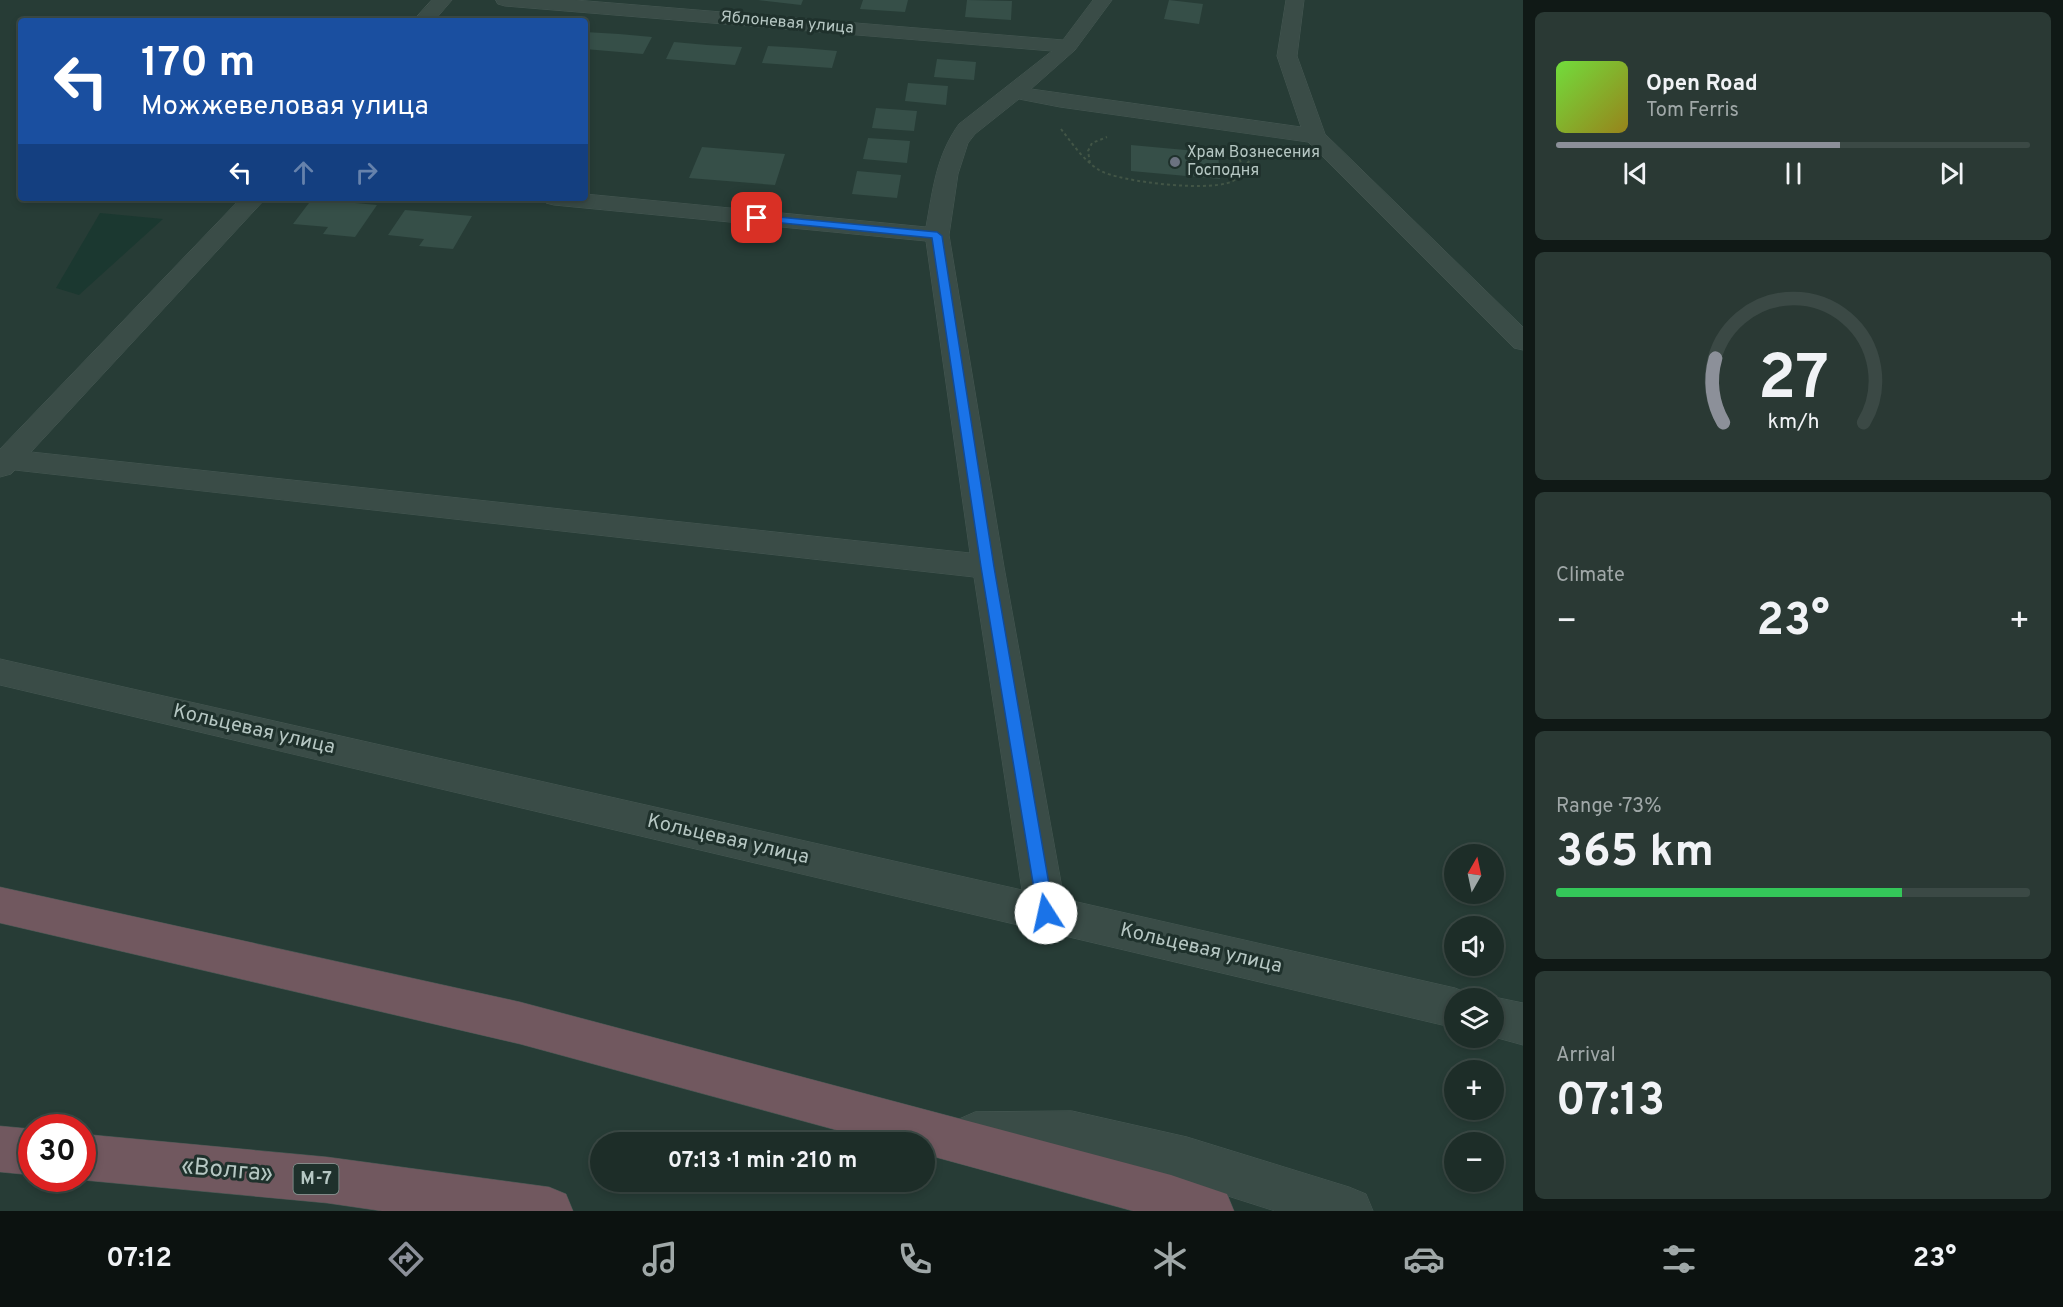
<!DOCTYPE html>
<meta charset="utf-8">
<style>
:root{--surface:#1d2d28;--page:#2a3934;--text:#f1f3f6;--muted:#a0a8a8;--line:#3b4945;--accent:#8c9099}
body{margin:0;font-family:Overpass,sans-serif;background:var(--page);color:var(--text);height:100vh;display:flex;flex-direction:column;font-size:22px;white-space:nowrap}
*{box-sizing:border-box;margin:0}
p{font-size:20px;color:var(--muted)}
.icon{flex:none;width:33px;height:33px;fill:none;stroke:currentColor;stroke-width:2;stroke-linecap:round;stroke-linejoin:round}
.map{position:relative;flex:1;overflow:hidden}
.sheet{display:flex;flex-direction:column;gap:12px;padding:12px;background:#101916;width:540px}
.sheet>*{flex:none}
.top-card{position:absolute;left:18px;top:18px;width:570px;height:183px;border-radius:6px;box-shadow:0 3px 9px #0003,0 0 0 2px var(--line);background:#1a4fa0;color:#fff;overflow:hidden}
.needle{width:39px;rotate:9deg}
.buttons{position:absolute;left:1444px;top:844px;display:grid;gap:12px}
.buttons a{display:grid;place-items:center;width:60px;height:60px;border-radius:50%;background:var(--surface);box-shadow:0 3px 9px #0003,0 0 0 2px var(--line);font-size:30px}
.speed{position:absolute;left:18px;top:1114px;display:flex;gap:12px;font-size:30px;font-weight:700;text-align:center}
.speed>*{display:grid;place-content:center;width:78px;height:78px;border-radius:50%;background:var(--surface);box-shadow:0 3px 9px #0003,0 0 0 2px var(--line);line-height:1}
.speed .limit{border:9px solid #d22;background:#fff;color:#111}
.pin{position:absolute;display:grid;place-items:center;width:51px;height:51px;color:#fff;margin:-26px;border-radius:12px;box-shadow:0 3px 9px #0006}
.me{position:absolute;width:66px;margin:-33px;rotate:350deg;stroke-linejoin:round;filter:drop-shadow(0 0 4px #0008)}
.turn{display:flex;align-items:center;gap:21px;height:126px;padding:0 24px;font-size:27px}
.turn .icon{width:78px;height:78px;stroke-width:2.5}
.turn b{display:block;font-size:42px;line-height:51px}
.lanes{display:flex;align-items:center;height:57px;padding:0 24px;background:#0003;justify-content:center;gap:30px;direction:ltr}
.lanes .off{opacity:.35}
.big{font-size:45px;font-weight:700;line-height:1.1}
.sheet .widget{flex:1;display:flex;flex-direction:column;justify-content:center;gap:9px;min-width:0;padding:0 21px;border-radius:9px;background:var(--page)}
.sheet .dial{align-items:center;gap:0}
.dial svg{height:156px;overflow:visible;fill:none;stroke:var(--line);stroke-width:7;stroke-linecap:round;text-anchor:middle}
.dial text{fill:var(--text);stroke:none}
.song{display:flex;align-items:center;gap:18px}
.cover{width:72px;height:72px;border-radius:9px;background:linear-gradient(135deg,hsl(100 70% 55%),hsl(50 70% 35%))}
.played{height:6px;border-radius:3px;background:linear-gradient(90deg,var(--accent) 60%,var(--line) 60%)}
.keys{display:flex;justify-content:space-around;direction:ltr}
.heat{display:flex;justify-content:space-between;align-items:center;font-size:33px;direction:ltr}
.charge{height:9px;border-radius:4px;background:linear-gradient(90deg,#34c759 73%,var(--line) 0)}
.trip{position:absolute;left:590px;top:1132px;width:345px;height:60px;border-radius:30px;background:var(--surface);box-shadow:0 3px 9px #0003,0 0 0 2px var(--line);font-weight:700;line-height:60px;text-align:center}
.tabs{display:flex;height:96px;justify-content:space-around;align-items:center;background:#0c1210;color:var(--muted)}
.tabs .icon{width:42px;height:42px}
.tabs .selected{color:var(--accent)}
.tabs b{font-size:27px;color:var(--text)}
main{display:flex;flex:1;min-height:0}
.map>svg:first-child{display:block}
</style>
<main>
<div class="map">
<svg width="1523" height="1211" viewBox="0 0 1523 1211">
<rect width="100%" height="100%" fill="#273c36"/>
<path fill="#1b3830" d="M 100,213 L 163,219 L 79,295 L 56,288 Z"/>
<path fill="#364f48" d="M 758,0 L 803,0 L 801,5 Z
M 863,0 L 908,0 L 905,12 L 860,9 Z
M 967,0 L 1012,1 L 1011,20 L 965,17 Z
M 1169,0 L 1203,4 L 1199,24 L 1164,19 Z
M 585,32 L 619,34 L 652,37 L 643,54 L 585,49 Z
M 674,42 L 707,45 L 742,47 L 735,65 L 666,59 Z
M 768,46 L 803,48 L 837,51 L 832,68 L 762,63 Z
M 937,59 L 976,62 L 974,80 L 934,77 Z
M 908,83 L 948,86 L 946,105 L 905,101 Z
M 876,108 L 917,111 L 914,131 L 872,128 Z
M 868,138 L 910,141 L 907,163 L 863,159 Z
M 1131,145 L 1218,153 L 1220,179 L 1131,171 Z
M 702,147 L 785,154 L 775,185 L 689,178 Z
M 857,171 L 901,175 L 897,198 L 852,194 Z
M 312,199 L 377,205 L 355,237 L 323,234 L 328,227 L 293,224 Z
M 405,210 L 472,216 L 453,249 L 419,246 L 424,239 L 388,235 Z"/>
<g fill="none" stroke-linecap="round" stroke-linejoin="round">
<g stroke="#465853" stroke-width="1">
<path id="street" d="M 432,0 L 452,0 L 434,21 L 413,21 Z
M 496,0 L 575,0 L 1063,40 L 1093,0 L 1112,0 L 1075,50 L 1031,89 L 1301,127 L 1277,56 L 1286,0 L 1304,0 L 1297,56 L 1325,134 L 1523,327 L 1523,350 L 1514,348 L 1308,142 L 1060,107 L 1019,99 L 975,134 L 968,143 L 958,174 L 949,235 L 1004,567 L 1064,899 L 1455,988 L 1470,994 L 1472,999 L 1455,999 L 1455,1028 L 0,685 L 0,659 L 1022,890 L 974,577 L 15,470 L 11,474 L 0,477 L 0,449 L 241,198 L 266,198 L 31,452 L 970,553 L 926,241 L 554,205 L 546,203 L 542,198 L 585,198 L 585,194 L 926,227 C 933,189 936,156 959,124 L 1052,51 L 505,6 L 498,4 Z
M 1494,997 L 1523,1003 L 1523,1045 L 1494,1037 L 1494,999 L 1488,999 Z
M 1072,1111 L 1187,1137 L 1349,1187 L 1366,1194 L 1373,1211 L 1275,1211 L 1187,1183 L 1072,1157 L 975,1158 L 959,1151 L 952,1135 L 959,1119 L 975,1112 Z"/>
</g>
<g stroke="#455752" stroke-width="1">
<path id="highway" d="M 0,887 L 520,1002 L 1171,1175 L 1227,1194 L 1234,1211 L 1133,1211 L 924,1154 L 924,1143 L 884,1143 L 520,1044 L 0,923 Z
M 0,1126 L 32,1129 L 32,1175 L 0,1172 Z
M 82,1134 L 327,1157 L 549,1187 L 566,1194 L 573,1211 L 382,1211 L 327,1203 L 82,1180 L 80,1179 L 82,1179 Z"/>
</g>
<path stroke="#425546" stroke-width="2" stroke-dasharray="3 3" stroke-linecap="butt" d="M 1061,129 C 1072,143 1083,160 1099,170 C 1118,182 1219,194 1236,179 C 1240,176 1240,171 1243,167 C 1247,162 1253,159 1258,156
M 1237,154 L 1243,167
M 1090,163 L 1088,151 L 1092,143 L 1107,137"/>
<use href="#street" fill="#3a4c47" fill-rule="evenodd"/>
<use href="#highway" fill="#71585f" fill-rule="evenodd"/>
</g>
<path fill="#1a73e8" stroke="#114b97" stroke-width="1.5" d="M 757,215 L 937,232 L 942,236 L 994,567 L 1054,913 L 1052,919 L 1046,921 L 1040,919 L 1038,913 L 981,567 L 932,238 L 753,220 L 753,216 Z"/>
<circle fill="#6b7280" stroke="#1f312c" stroke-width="2" cx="1175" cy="162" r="6"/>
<g text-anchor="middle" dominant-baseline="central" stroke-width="6" stroke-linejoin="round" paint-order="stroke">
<g font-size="16" fill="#b6c7c3" stroke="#1f312c">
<text transform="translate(787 23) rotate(5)">Яблоневая улица</text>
</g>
<g font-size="16" fill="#b6c7c3" stroke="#1f312c" text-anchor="start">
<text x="1187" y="153">Храм Вознесения<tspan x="1187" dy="18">Господня</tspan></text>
</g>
<rect fill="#1f312c" stroke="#899a96" stroke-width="1.5" x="293.5" y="1164" width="45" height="30" rx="4.5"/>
<g font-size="18" font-weight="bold" fill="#b6c7c3">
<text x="316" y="1179">М-7</text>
</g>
<g font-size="20" fill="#b6c7c3" stroke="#1f312c">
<text transform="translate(254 730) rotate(13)">Кольцевая улица</text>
<text transform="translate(728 840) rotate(13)">Кольцевая улица</text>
<text transform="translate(1201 949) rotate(13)">Кольцевая улица</text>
</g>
<g font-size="24" fill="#b6c7c3" stroke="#1f312c">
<text transform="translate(227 1171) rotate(5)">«Волга»</text>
</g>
</g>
</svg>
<div class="buttons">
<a><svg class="needle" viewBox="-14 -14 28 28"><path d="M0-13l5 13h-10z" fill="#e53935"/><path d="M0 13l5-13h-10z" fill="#a0a8a8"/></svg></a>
<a><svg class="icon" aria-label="sound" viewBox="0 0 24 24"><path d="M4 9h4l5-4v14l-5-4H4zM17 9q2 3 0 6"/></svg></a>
<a><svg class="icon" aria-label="layers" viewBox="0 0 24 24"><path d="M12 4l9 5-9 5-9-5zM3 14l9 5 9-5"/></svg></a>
<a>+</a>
<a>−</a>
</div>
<div class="speed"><div class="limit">30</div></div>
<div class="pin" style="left:757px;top:218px;background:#d93025"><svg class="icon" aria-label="arrive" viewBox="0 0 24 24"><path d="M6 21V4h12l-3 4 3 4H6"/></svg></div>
<svg class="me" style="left:1046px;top:913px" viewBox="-20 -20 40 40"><circle r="19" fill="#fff"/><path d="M0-13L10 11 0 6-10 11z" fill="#1a73e8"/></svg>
<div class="trip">07:13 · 1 min · 210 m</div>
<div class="top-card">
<div class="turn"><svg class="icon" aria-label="left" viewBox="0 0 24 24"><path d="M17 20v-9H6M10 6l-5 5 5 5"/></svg><div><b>170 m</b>Можжевеловая улица</div></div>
<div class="lanes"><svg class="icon" aria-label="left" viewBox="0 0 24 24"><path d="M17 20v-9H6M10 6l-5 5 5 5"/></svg><svg class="icon off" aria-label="ahead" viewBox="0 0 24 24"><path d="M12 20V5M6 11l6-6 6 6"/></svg><svg class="icon off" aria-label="right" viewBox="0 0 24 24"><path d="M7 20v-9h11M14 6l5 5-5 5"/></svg></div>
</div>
</div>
<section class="sheet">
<div class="widget">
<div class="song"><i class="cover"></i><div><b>Open Road</b><p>Tom Ferris</p></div></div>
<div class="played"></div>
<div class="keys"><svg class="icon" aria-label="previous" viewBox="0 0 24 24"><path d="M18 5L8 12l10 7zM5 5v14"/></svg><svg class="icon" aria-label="pause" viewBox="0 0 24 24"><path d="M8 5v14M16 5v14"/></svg><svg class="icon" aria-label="next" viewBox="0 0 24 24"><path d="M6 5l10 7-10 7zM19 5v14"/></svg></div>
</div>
<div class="widget dial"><svg viewBox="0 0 100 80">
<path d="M14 69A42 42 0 1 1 86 69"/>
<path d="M14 69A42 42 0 0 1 10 36" stroke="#8c9099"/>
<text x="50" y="56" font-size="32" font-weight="700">27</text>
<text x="50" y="72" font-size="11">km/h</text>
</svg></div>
<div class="widget"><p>Climate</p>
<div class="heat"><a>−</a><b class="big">23°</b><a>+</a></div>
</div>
<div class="widget"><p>Range · 73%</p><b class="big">365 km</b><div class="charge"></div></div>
<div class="widget"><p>Arrival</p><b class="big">07:13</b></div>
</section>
</main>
<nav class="tabs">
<b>07:12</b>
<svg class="icon selected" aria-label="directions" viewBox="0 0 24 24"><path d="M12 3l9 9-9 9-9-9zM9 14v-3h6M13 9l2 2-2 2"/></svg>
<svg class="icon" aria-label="music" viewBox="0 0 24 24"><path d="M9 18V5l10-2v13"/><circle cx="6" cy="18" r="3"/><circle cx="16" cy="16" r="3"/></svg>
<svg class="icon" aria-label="phone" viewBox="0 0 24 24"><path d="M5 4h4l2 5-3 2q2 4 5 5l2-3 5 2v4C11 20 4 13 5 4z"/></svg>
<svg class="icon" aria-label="climate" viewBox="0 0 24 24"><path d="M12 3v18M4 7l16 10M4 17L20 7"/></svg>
<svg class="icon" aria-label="car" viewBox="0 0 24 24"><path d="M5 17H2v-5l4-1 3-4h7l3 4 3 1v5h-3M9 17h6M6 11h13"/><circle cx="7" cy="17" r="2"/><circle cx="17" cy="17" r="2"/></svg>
<svg class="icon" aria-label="filters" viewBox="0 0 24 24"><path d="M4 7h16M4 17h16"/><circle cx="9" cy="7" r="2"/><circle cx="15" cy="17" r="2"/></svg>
<b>23°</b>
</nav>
